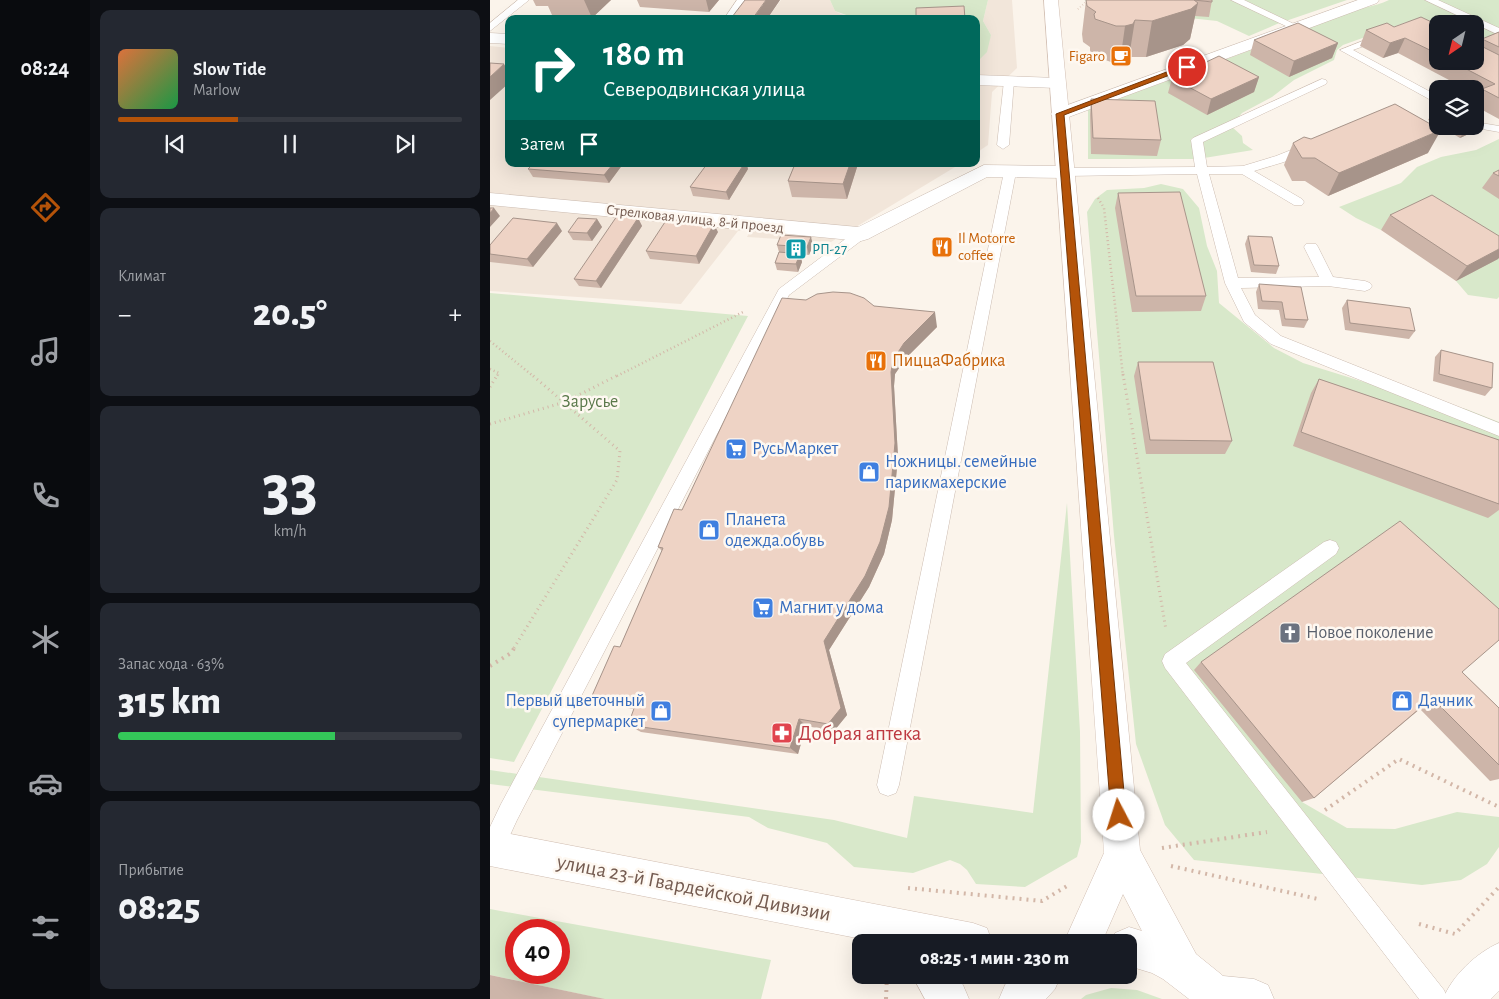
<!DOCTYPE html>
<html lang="ru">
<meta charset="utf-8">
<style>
:root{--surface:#171b24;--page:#242831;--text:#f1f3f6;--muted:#9ea1a6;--line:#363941;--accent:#b45309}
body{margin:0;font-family:"Alegreya Sans",sans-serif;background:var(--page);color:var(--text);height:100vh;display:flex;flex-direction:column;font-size:19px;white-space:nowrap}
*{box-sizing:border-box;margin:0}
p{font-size:16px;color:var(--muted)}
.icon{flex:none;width:28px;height:28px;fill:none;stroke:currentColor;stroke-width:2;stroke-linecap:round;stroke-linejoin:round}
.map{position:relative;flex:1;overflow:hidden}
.side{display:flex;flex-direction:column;gap:10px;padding:10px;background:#0d0f14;width:400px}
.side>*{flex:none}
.top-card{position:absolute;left:15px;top:15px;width:475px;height:152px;border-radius:10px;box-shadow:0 5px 20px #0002;background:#00695c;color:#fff;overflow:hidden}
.needle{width:32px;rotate:215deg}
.tools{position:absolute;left:939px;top:15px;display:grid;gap:10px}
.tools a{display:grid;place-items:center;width:55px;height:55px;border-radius:10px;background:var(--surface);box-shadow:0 5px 20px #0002;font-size:25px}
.speed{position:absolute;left:15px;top:919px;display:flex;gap:10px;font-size:25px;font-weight:700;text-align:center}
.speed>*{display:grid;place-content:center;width:65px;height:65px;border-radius:50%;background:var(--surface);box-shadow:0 5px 20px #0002;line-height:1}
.speed .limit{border:8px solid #d22;background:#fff;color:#111}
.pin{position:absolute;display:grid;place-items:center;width:42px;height:42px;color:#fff;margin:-21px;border:2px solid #fff;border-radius:50%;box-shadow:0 1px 5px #0007}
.me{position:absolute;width:55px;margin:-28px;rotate:355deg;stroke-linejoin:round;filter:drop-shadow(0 0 4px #0008)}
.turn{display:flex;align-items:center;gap:18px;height:105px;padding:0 15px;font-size:22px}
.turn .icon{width:65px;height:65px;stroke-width:2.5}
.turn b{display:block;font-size:35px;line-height:42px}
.then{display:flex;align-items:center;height:48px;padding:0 15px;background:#0003;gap:10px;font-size:19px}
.big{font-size:38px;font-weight:800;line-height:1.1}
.side .tile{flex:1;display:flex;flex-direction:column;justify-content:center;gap:8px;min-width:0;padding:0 18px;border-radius:10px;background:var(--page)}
.side .dial{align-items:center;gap:0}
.dial b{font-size:65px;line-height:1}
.song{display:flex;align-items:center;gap:15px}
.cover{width:60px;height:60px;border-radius:8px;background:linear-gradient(135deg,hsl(20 70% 55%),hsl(140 70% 35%))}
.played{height:5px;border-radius:2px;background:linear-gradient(90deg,var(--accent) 35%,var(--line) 35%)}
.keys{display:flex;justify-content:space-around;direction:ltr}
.heat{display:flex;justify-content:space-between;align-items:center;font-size:28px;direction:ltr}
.charge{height:8px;border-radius:4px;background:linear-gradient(90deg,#34c759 63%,var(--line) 0)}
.trip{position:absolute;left:362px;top:934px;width:285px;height:50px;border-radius:10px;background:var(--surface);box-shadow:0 5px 20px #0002;font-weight:800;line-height:50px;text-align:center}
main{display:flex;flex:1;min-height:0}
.dock{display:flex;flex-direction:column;width:90px;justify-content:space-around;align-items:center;background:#090b0e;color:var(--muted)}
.dock .icon{width:35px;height:35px}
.dock .selected{color:var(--accent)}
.dock b{font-size:22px;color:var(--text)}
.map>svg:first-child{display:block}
</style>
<main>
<nav class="dock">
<b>08:24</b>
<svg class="icon selected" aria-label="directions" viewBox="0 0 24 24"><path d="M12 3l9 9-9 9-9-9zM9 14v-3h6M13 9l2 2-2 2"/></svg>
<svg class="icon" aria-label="music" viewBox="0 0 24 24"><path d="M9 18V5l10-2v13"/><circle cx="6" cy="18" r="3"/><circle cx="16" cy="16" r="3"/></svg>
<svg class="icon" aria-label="phone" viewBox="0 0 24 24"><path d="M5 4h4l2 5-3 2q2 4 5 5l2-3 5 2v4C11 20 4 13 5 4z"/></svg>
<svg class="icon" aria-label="climate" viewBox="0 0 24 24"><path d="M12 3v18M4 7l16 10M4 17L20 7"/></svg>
<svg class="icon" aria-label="car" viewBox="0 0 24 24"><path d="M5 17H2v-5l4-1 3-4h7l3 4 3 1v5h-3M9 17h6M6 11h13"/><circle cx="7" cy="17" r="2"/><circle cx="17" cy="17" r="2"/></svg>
<svg class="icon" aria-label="filters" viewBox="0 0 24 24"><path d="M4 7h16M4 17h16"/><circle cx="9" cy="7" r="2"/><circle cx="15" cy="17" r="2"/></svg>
</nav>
<section class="side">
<div class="tile">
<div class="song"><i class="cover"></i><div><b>Slow Tide</b><p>Marlow</p></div></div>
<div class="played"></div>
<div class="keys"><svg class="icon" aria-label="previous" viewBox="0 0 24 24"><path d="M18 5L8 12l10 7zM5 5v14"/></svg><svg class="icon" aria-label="pause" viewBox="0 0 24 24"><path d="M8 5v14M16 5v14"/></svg><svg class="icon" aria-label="next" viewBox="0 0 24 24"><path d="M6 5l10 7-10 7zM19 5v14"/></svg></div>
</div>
<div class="tile"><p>Климат</p>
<div class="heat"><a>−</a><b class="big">20.5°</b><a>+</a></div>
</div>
<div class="tile dial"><b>33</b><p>km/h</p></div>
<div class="tile"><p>Запас хода · 63%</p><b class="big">315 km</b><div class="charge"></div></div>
<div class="tile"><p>Прибытие</p><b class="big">08:25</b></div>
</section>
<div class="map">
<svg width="1009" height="999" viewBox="0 0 1009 999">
<rect width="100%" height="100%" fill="#fbf4eb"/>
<path fill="#f2e6da" d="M 291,0 L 340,0 L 345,11 L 351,14 L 359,16 L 396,19 L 277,19 Z
M 498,0 L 522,0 L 527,68 L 502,92 L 498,145 L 486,153 L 486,63 L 492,56 L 501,35 L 493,21 Z
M 0,46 L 19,48 L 19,164 L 470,164 L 341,242 L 257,237 L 260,231 L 248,231 L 191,304 L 0,291 Z"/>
<path fill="#d8e8ca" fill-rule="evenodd" d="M 340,0 L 498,0 L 493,21 L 501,35 L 497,52 L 486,63 L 486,19 L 396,19 L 359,16 L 345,11 Z
M 594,0 L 857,0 L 787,24 L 759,36 L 727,21 L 625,10 Z
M 899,0 L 1009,0 L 1009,36 L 1004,37 L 985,46 L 985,24 L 948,24 L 947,36 L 917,22 L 853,45 L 847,50 L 844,60 L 804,80 L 782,97 L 752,113 L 741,126 L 752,136 L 753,143 L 763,150 L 708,159 L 598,159 L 598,109 C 683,79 768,49 852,14 C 867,7 884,8 899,0 Z
M 1009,139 L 1009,297 L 1007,299 L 978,295 L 966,281 L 1008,258 L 933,210 L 891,230 L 866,218 L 849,207 L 911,183 L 927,167 L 951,157 L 986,150 Z
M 671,184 L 693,189 L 709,208 L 717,246 L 727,271 L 729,303 L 784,348 L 813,363 L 919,396 L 976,409 L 1009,422 L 1009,634 L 812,802 L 857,828 L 905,829 L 967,812 L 1009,817 L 1009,847 L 997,864 L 971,880 L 932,885 L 704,860 L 675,825 L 646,744 L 624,536 L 597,212 L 605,199 L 617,190 L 654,188 Z
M 0,293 L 258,316 L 24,762 L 0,758 Z
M 577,503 L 590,732 L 591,842 L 587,857 L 535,887 L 486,884 L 477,870 L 470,864 L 460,860 L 423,873 L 364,867 L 337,843 L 278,828 L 259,817 L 0,784 L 0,770 L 344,820 L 417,838 L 424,796 L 543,813 Z
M 0,909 L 281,960 L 271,999 L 114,999 L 0,975 ZM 26,930 L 69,930 L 69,972 L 26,972 Z
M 621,988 L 647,990 L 672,999 L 591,999 L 596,995 Z"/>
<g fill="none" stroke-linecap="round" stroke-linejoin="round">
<g stroke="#ccbcb1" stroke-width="1">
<path id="lane" d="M 28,0 L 39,0 L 0,31 L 0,23 Z
M 247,0 L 257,0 L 244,19 L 234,19 Z
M 741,0 L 754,0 L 825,34 L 820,37 L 817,36 Z
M 935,0 L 948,0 L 1009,28 L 1009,35 Z
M 893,33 L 896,34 L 896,38 L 863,50 L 948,96 L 948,104 L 850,50 Z
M 519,78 L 524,81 L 519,145 L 513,149 L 507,145 L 514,81 Z
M 832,79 L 836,80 L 837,82 L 836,84 L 713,142 L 717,167 L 753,166 L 786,156 L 816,144 L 824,144 L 826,146 L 824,148 L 794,162 L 764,171 L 812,199 L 814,202 L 812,205 L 804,205 L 752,174 L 719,174 L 748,278 L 829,277 L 814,247 L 816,244 L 826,244 L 828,247 L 843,277 L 875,281 L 880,283 L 882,286 L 880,289 L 875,291 L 838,286 L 751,288 L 765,315 L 791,336 L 1009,423 L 1009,436 L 781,344 L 754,322 L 735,283 L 707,174 L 575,176 L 569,172 L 575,168 L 705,167 L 701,140 L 703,138 Z
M 985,122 L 1009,126 L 1009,132 L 981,127 L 985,126 Z
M 520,168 L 526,172 L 409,785 L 406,793 L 398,796 L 390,793 L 387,785 L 514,172 Z
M 371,230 L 376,231 L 378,234 L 376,237 L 299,295 L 27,820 L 10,857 L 0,860 L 0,827 L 11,804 L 289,289 L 366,231 Z
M 840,540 L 846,542 L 849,548 L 846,554 L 696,663 L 954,990 L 958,999 L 929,999 L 675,668 L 672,661 L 675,654 L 834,542 Z"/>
</g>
<g stroke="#ccbcb1" stroke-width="1">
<path id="street" d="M 868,0 L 889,0 L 887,3 L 576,118 L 570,119 L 564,118 L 561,114 L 564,110 Z
M 0,33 L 19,34 L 19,44 L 0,43 Z
M 486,75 L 567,78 L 573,79 L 575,83 L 573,87 L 567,88 L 486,85 Z
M 494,165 L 575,166 L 582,168 L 585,172 L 582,176 L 575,178 L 497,177 L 378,239 L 371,241 L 0,205 L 0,193 L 368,227 Z
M 1009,943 L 1009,991 L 1001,999 L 953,999 C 962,976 986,953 1009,943 Z
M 723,975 L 764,979 L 778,985 L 784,999 L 705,999 L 703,995 L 709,981 Z"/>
</g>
<g stroke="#d1beb2" stroke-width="1">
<path id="secondary" d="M 554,0 L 568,0 L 650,850 L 706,954 L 732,975 L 740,985 L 746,999 L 699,999 L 673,979 L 662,973 L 639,966 L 639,942 L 621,942 L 625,933 L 639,927 L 652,931 L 633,894 L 612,942 L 574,942 L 614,853 Z
M 0,830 L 483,923 L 497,928 L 502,942 L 387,942 L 0,866 Z
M 422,975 L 466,975 L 473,985 L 479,999 L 435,999 Z
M 524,975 L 571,975 L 565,989 L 556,999 L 509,999 L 515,985 Z"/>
</g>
<path stroke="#d3b7a8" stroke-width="2" stroke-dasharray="0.5 2.5" stroke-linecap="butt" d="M 588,9 L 598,0"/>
<path stroke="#d3b7a8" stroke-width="2.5" stroke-dasharray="1 3" stroke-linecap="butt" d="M 608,198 L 614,208 L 633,376
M 0,341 L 43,376
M 0,369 L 9,373 L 7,376
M 127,376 L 253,312"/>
<path stroke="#d3b7a8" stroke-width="3" stroke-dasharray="1 4" stroke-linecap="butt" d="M 633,374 L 676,630
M 0,387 L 8,374
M 0,424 L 75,402 L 130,374
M 24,648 L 127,480 L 130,451 L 41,374"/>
<path stroke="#d3b7a8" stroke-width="4" stroke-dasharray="2 5" stroke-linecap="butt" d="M 0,666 L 21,653 L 25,647
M 835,810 L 909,759 L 1009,807
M 672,848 L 777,832
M 681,866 L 828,899
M 418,888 L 552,901 L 577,886
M 929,924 L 965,934 L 1009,887
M 396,999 L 397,975"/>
<use href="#lane" fill="#fff" fill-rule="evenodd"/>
<use href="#street" fill="#fff" fill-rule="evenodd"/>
<use href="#secondary" fill="#fff" fill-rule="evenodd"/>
</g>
<path fill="#cdb5a9" d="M 43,0 L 121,0 L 102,18 L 62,15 L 58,6 L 46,6 Z
M 140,0 L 229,0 L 219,12 L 150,7 L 147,0 Z
M 290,0 L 277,19 L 243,19 L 242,17 Z
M 596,0 L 722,0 L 719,17 L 705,16 L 700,39 L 693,45 L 656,57 L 639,57 L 637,60 L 630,62 L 621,62 L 601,55 L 600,50 L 600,47 L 593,42 L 592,34 Z
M 948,25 L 948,61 L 985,61 L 989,45 L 992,39 L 1009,32 L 1009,119 L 985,106 L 985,101 L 989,95 L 985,93 L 985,89 L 976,89 L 908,53 L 893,58 L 870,46 L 876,30 L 904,27 Z
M 764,40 L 848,43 L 842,58 L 799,77 L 760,55 Z
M 769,77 L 764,92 L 717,115 L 678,93 L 682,78 Z
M 601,99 L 671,140 L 667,156 L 601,154 L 600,115 Z
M 948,110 L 948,125 L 938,120 L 943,112 Z
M 950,126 L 985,126 L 985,131 L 970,138 Z
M 821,139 L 938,153 L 838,196 L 815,181 L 802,181 L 794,165 L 803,143 Z
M 133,164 L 119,183 L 43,177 L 38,169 Z
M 305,164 L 368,164 L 357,199 L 302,197 L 298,181 Z
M 258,169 L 239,200 L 203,196 L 200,187 Z
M 1009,170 L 1009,199 L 992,188 L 1003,173 Z
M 628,193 L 716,296 L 711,311 L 642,312 L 625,208 Z
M 900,215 L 1008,259 L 966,281 L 891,230 Z
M 148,218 L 152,226 L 111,288 L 89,286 L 84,279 Z
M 107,219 L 112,227 L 102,241 L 83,240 L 78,232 Z
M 72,231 L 43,267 L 0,262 L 0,245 Z
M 228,232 L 209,264 L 160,259 L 156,251 Z
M 758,236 L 789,266 L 786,274 L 761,272 L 755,244 Z
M 287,245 L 323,245 L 319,255 L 310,254 L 312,262 L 308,272 L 287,270 L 285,263 L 289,252 Z
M 769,284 L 818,320 L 814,328 L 792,326 L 789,310 L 768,309 L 766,292 Z
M 857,300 L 925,331 L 919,339 L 855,330 L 852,308 Z
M 384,306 L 447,327 L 416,358 L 405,374 L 404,386 L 408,457 L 402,520 L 394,554 L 379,587 L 339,650 L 357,715 L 344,731 L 316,726 L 308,754 L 151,732 L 138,725 L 144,709 L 116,705 L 101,698 L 130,647 L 172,551 L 168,547 L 192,510 Z
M 951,350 L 1002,388 L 995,396 L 943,381 L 945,357 Z
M 648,362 L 742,441 L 735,454 L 656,454 L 644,376 Z
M 829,379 L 1009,440 L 1009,510 L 998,518 L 803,446 L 821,393 Z
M 711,662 L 972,672 L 1009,708 L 1009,779 L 1000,781 L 930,709 L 824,798 L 812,802 L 704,670 Z
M 0,975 L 115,999 L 0,999 Z"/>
<path fill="#a7948a" d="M 94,0 L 121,0 L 102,18 Z
M 216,0 L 229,0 L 219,12 Z
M 276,0 L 290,0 L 277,19 L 263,19 Z
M 708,3 L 700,39 L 693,45 L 656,57 L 662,21 Z
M 645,20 L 639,57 L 637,60 L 630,62 L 635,26 Z
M 915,38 L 908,53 L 893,58 L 900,43 Z
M 848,43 L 842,58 L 799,77 L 804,61 Z
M 14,64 L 19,72 L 19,83 L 0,100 L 0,77 Z
M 769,77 L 764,92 L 717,115 L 721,99 Z
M 990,123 L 985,131 L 970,138 L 975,130 L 985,126 Z
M 951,130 L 938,153 L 838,196 L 849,173 Z
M 123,164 L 133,164 L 119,183 L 114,175 Z
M 254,164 L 257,164 L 258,169 L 239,200 L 236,192 Z
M 360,164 L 368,164 L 357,199 L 353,184 Z
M 4,208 L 10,216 L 0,227 L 0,213 Z
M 148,218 L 152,226 L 111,288 L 106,281 Z
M 107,219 L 112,227 L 102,241 L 97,233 Z
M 67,223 L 72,231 L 43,267 L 37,259 Z
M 224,224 L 228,232 L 209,264 L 206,256 Z
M 321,237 L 323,245 L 319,255 L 317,247 Z
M 1009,249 L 1009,258 L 1008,259 L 966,281 L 977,266 Z
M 310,254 L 312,262 L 308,272 L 306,264 Z
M 445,312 L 447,327 L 416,358 L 405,374 L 404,386 L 408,457 L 402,520 L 394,554 L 379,587 L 339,650 L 357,715 L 344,731 L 338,724 L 334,641 L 401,372 L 403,360 L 414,343 Z
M 309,719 L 316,726 L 308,754 L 300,748 Z"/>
<path fill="#eed3c5" stroke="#a7948a" d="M 255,0 L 276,0 L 263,18 L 242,17 Z
M 596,0 L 704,0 L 708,3 L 701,9 L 662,21 L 645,20 L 643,24 L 635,26 L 626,26 L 605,19 L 604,14 L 606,12 L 597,6 Z
M 704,0 L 722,0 L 722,2 Z
M 474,6 L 475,19 L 426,19 L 426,8 Z
M 931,17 L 948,25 L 948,54 L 915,38 L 900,43 L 876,30 L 897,23 L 904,27 Z
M 808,23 L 848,43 L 804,61 L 764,40 Z
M 1009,32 L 1009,47 L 992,39 Z
M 985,43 L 1009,55 L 1009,98 L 992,89 L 1005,84 L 961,61 L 985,61 Z
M 729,56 L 769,77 L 721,99 L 682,78 Z
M 0,63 L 14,64 L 0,77 Z
M 601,99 L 665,101 L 671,140 L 603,138 Z
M 905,104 L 951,130 L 849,173 L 825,158 L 812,158 L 803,143 L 814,137 L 821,139 Z
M 948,110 L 948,115 L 943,112 Z
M 985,120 L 990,123 L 985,126 Z
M 968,126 L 983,126 L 975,130 Z
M 43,164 L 123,164 L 114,175 L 38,169 Z
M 217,164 L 254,164 L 236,192 L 200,187 Z
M 305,164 L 360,164 L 353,184 L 298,181 Z
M 1009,170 L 1009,176 L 1003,173 Z
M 690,192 L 716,296 L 646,296 L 628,193 Z
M 942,195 L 1009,236 L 1009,249 L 977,266 L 900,215 Z
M 0,208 L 4,208 L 0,213 Z
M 127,216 L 148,218 L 106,281 L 84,279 Z
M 23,218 L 67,223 L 37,259 L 0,254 L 0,245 Z
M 88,218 L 107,219 L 97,233 L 78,232 Z
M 177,219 L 224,224 L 206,256 L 156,251 Z
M 291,235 L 321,237 L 317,247 L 287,245 Z
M 758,236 L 782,237 L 789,266 L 764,265 Z
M 289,252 L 310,254 L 306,264 L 285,263 Z
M 769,284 L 811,287 L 818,320 L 795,319 L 792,302 L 772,301 Z
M 343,292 L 360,293 L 374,298 L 384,306 L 445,312 L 414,343 L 403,360 L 401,372 L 405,443 L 399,507 L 390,542 L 375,576 L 334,641 L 351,708 L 338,724 L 309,719 L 300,748 L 138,725 L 146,703 L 101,698 L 124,646 L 130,647 L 173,548 L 168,547 L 184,509 L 192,510 L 292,298 L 316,300 L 327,294 Z
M 857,300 L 920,308 L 925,331 L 860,323 Z
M 951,350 L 1003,363 L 1002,388 L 949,374 Z
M 648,362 L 723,362 L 742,441 L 660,440 Z
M 829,379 L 1009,440 L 1009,504 L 811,432 Z
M 910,521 L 1009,609 L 1009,640 L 972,672 L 1009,708 L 1009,765 L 942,698 L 824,798 L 711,662 Z"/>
<path fill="#b45309" stroke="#753606" d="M 695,65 L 701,67 L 574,115 L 636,815 L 634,821 L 629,823 L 623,821 L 621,815 L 566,114 Z"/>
<defs>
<g id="cafe-square" transform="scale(1.125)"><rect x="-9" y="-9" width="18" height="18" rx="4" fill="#e8710a" stroke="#fef8f1"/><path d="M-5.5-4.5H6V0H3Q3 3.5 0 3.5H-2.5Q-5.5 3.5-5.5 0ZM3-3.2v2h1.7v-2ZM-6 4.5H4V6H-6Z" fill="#fff"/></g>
<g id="restaurant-square" transform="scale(1.125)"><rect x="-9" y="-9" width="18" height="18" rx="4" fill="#e8710a" stroke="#fef8f1"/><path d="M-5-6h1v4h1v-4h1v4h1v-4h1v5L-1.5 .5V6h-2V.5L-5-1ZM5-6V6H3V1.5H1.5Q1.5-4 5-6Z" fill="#fff"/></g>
<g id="building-square" transform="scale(1.125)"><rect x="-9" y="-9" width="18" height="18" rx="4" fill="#0f9aa8" stroke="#fef8f1"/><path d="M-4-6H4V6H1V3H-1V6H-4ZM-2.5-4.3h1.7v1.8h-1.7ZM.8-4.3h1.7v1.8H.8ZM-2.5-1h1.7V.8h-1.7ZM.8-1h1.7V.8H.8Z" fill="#fff"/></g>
<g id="supermarket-square" transform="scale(1.125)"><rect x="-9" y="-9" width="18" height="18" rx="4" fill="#3f7fe0" stroke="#fef8f1"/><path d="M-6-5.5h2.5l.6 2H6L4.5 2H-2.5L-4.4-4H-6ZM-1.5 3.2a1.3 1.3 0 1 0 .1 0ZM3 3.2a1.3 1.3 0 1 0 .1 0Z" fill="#fff"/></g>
<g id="shop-square" transform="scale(1.125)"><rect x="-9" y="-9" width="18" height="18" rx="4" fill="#3f7fe0" stroke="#fef8f1"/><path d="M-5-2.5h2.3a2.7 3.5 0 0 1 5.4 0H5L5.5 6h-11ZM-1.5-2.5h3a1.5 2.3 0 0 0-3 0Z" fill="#fff"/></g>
<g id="church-square" transform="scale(1.125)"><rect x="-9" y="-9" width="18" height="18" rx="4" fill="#6b7280" stroke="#fef8f1"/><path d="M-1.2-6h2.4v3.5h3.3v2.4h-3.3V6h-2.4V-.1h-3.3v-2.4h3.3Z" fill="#fff"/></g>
<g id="pharmacy-square" transform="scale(1.125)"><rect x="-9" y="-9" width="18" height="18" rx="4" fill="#e0444e" stroke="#fef8f1"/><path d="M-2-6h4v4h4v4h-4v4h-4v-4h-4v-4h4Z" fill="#fff"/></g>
</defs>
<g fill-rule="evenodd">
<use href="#cafe-square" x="631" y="56"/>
<use href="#restaurant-square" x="452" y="247"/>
<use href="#building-square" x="306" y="249"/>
<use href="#restaurant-square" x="386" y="361"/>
<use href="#supermarket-square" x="246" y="449"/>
<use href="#shop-square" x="379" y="472"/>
<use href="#shop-square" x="219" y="530"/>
<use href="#supermarket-square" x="273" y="608"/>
<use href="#church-square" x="800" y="633"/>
<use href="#shop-square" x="912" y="701"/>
<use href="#shop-square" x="171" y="711"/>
<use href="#pharmacy-square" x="292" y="733"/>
</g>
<g text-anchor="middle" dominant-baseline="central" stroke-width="5" stroke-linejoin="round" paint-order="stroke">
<g font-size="15" fill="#c56008" stroke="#fef8f1" text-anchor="end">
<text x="615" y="56">Figaro</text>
<text x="468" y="238" text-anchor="start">Il Motorre<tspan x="468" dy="17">coffee</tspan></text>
</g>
<g font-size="15" fill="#745b50" stroke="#fef8f1">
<text transform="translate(205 219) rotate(6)">Стрелковая улица, 8-й проезд</text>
</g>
<g font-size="15" fill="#0d838f" stroke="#fef8f1" text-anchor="start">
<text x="322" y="249">РП-27</text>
</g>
<g font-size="18" fill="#c56008" stroke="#fef8f1" text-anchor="start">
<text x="402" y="361">ПиццаФабрика</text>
</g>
<g font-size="18" fill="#597849" stroke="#fef8f1">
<text x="100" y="402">Зарусье</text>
</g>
<g font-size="18" fill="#366cbe" stroke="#fef8f1" text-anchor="start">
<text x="262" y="449">РусьМаркет</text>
<text x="395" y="462">Ножницы. семейные<tspan x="395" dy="21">парикмахерские</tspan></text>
<text x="235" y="520">Планета<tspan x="235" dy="21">одежда.обувь</tspan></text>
<text x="289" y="608">Магнит у дома</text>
<text x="155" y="701" text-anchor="end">Первый цветочный<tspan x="155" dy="21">супермаркет</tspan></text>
<text x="928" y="701">Дачник</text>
</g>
<g font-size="18" fill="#5b616d" stroke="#fef8f1" text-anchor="start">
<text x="816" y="633">Новое поколение</text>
</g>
<g font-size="21" fill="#be3a42" stroke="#fef8f1" text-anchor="start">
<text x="308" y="733">Добрая аптека</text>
</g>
<g font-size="21" fill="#745b50" stroke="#fef8f1">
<text transform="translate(204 888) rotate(11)">улица 23-й Гвардейской Дивизии</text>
</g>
</g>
</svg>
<div class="tools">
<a><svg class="needle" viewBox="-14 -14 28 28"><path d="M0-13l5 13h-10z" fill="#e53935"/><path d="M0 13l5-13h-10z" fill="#9ea1a6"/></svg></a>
<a><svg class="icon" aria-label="layers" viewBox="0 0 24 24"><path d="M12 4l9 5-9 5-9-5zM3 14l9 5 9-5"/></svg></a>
</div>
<div class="speed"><div class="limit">40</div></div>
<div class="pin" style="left:697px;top:67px;background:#d93025"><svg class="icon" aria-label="arrive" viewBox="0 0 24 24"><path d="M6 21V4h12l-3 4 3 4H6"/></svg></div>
<svg class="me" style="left:629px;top:815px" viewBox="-20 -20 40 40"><circle r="19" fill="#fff"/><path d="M0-13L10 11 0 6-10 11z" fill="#b45309"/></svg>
<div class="trip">08:25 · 1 мин · 230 m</div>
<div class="top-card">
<div class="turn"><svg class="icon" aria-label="right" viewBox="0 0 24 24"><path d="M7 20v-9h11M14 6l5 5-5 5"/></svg><div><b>180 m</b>Северодвинская улица</div></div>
<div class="then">Затем<svg class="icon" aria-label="arrive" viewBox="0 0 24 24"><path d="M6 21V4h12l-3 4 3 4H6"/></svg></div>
</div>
</div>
</main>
